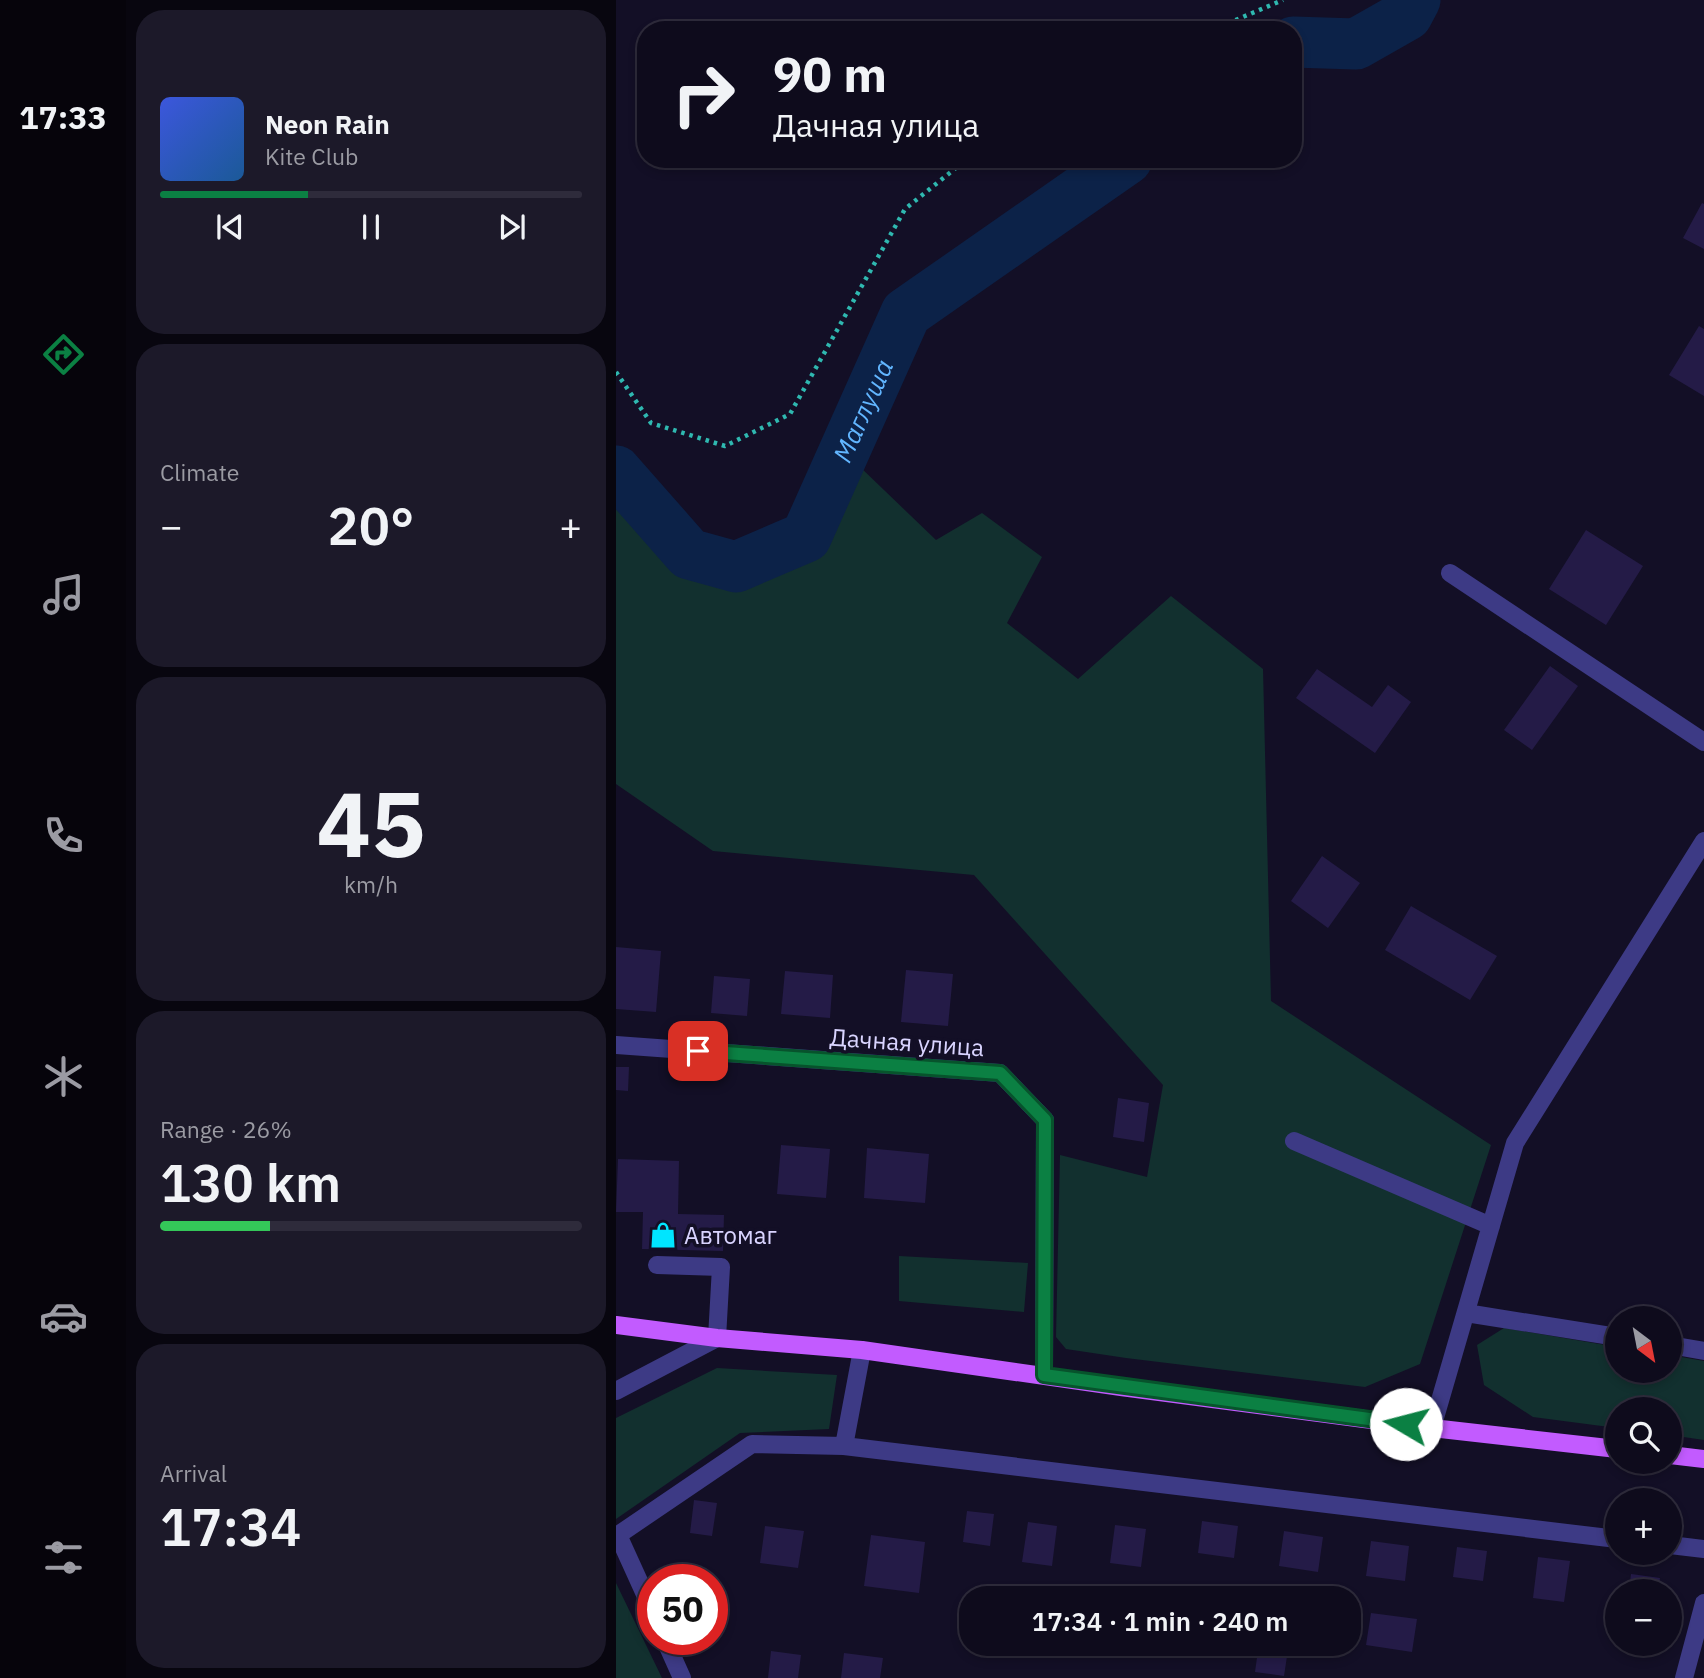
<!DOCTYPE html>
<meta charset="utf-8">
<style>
:root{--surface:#0e0b1c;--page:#1c1929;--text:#f1f3f6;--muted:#9b9ba3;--line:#2e2b3b;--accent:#0b8043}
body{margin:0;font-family:"IBM Plex Sans",sans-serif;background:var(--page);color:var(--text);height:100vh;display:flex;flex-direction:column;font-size:26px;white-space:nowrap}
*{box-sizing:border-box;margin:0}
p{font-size:23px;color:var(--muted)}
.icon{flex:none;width:38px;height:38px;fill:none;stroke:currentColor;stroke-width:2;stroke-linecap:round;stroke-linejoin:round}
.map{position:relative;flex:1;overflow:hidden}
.panel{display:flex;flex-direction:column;gap:10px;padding:10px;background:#08060f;width:490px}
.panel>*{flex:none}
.top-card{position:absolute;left:21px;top:21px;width:665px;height:147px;border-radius:28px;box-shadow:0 4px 10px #0003,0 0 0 2px var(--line);background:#0e0b1c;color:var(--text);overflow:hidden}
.needle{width:46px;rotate:148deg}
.tools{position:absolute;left:989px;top:1306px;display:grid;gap:14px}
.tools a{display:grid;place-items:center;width:77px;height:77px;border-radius:50%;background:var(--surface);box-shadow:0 4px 10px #0003,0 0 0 2px var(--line);font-size:35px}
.speed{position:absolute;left:21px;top:1564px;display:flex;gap:14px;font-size:35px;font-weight:700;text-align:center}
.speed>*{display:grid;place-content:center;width:91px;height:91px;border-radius:50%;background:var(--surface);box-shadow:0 4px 10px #0003,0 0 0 2px var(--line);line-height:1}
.speed .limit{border:10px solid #d22;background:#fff;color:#111}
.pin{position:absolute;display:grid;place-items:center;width:60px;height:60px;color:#fff;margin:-30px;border-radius:14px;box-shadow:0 4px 10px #0006}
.me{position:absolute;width:77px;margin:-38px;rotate:278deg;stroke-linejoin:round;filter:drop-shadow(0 0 5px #0008)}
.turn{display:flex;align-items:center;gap:24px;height:147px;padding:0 21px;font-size:32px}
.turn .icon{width:91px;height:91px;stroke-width:2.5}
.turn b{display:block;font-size:49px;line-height:60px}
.big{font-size:52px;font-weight:600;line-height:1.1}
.panel .widget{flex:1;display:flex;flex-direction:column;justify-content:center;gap:10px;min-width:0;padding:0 24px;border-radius:28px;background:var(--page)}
.panel .dial{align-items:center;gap:0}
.dial b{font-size:91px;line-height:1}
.song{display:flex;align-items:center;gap:21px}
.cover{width:84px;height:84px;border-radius:10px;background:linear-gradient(135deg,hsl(230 70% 55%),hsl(210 70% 35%))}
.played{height:7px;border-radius:4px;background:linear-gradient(90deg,var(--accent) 35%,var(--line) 35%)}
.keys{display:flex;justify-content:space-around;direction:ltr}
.heat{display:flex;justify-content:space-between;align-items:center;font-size:38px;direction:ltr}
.charge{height:10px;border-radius:5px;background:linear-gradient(90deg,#34c759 26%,var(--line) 0)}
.trip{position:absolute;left:343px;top:1586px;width:402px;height:70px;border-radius:28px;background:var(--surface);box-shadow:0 4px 10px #0003,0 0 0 2px var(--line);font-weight:600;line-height:70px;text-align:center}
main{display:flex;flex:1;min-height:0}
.dock{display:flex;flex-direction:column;width:126px;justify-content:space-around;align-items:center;background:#06040b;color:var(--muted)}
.dock .icon{width:49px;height:49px}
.dock .on{color:var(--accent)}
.dock b{font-size:32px;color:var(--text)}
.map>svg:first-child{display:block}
</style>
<main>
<nav class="dock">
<b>17:33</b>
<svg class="icon on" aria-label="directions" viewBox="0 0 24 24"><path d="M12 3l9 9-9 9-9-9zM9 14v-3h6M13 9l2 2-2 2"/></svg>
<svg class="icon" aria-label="music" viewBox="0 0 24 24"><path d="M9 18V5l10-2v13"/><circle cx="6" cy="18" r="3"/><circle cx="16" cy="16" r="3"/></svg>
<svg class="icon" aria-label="phone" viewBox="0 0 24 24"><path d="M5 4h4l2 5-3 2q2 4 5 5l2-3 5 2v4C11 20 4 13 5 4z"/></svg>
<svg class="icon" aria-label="climate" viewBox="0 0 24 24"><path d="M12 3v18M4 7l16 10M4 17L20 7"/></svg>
<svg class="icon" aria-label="car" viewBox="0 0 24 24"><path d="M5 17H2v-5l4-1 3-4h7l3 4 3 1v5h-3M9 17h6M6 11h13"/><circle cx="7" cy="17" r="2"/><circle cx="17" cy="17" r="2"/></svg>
<svg class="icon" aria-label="filters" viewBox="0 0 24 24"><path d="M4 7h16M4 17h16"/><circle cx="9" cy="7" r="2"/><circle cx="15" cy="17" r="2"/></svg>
</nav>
<section class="panel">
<div class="widget">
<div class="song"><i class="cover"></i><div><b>Neon Rain</b><p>Kite Club</p></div></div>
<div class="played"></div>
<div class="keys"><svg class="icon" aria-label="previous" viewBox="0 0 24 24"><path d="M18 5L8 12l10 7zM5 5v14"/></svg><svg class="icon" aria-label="pause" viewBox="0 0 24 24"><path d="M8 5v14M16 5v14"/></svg><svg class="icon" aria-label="next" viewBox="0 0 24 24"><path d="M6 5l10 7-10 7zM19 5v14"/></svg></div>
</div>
<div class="widget"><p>Climate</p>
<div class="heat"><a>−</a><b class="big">20°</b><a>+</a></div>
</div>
<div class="widget dial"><b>45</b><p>km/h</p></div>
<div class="widget"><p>Range · 26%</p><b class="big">130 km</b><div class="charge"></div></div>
<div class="widget"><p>Arrival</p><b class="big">17:34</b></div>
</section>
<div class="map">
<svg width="1088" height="1678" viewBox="0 0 1088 1678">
<rect width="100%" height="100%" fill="#130f26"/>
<path fill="#12302f" d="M 242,465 L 320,540 L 366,513 L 426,557 L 391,623 L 462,679 L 555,596 L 647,669 L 655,1001 L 875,1145 L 804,1364 L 749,1387 L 510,1358 L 450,1349 L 440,1337 L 444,1155 L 531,1177 L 547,1085 L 358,875 L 97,851 L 0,784 L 0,509 L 57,565 L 118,592 L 202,550 Z
M 283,1256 L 412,1263 L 408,1312 L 283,1301 Z
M 888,1328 L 1001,1347 L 1001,1370 L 1054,1370 L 1054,1355 L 1088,1361 L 1088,1440 L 1054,1435 L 1054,1409 L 1001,1409 L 1001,1428 L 917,1417 L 868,1385 L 861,1345 Z
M 101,1368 L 221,1375 L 213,1429 L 124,1433 L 0,1519 L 0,1418 Z
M 0,1583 L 46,1678 L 0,1678 Z"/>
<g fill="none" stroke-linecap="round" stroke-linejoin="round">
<g stroke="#0c2248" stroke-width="51">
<path d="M 677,42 L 740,44 L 791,15 L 799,0"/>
<path id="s1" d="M 0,471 L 73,554 L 120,567 L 190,537 L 290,313 L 511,159"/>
</g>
</g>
<path fill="#241b47" d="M 1086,203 L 1088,204 L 1088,249 L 1067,238 Z
M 1083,326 L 1088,329 L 1088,396 L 1053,375 Z
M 970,530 L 1027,566 L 990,625 L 933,589 Z
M 934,666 L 962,686 L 916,750 L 888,730 Z
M 701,669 L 756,707 L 772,685 L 795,702 L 759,753 L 680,698 Z
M 706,856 L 744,883 L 712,928 L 675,901 Z
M 795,906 L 881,956 L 854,1000 L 769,950 Z
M 0,947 L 45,951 L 40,1012 L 0,1009 Z
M 290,970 L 337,974 L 332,1026 L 285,1022 Z
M 169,971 L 217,975 L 214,1018 L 165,1014 Z
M 98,976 L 134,979 L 131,1016 L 95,1013 Z
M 0,1067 L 13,1067 L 12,1091 L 0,1090 Z
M 502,1098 L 533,1103 L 528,1142 L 497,1137 Z
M 165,1145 L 214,1149 L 210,1198 L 161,1194 Z
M 251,1148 L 313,1154 L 309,1203 L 248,1198 Z
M 2,1159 L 63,1161 L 62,1214 L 108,1215 L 107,1251 L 26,1249 L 27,1212 L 0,1212 Z
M 78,1500 L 101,1503 L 96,1536 L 74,1533 Z
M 351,1511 L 378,1514 L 374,1546 L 347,1542 Z
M 586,1521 L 622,1526 L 618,1558 L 582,1553 Z
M 412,1522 L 441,1526 L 436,1566 L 406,1562 Z
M 499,1525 L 530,1529 L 525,1567 L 494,1563 Z
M 149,1526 L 188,1531 L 182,1568 L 144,1563 Z
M 668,1531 L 707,1537 L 702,1572 L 663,1566 Z
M 255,1535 L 309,1542 L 303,1593 L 248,1586 Z
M 755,1541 L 793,1546 L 789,1581 L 750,1576 Z
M 841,1547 L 871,1551 L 867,1581 L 837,1577 Z
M 922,1557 L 954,1561 L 948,1602 L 917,1598 Z
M 1015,1574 L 1044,1578 L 1042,1591 L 1013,1591 Z
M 755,1613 L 801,1619 L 796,1652 L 750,1645 Z
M 643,1643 L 673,1643 L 668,1676 L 639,1672 Z
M 155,1651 L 185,1655 L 182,1678 L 152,1678 Z
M 228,1653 L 267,1658 L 264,1678 L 225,1678 Z"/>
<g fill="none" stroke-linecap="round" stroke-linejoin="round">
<path stroke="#2fb8b0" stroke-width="4.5" stroke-dasharray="3.5 5" stroke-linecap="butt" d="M 596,30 L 667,0
M 0,372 L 35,423 L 109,446 L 174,414 L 289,209 L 351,159"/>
<path stroke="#3d3a85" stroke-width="18" d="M 834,573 L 1088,742
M 0,1045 L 384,1073 L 429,1120 L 428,1375
M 678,1141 L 875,1226
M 850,1313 L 1001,1337
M 1054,1345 L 1088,1351
M 0,1391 L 101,1338 L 105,1267 L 41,1265
M 816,1428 L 899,1143 L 1088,841
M 228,1446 L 246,1350
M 1054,1545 L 1088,1549
M 37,1612 L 2,1535 L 136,1444 L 228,1446 L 1001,1539
M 49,1640 L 66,1678
M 1068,1678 L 1088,1603"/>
<path stroke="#c25bff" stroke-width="18" d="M 0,1325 L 101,1338 L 246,1350 L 505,1387 L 816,1428 L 1001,1449
M 1054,1455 L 1088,1459"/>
</g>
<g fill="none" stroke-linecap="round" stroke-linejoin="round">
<g stroke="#07532c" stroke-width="18">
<path id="route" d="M 82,1051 L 384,1073 L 429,1120 L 428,1375 L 790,1424"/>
</g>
<use href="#route" stroke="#0b8043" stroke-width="12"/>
</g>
<defs>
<g id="shop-bare" transform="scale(2.1)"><path d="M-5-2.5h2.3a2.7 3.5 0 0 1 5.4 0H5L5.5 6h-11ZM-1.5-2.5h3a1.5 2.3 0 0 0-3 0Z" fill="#00e5ff" stroke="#130f26" stroke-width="2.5" paint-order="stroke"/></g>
</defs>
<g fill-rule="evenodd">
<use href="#shop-bare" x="47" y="1235"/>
</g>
<g text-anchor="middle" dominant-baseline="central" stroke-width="7" stroke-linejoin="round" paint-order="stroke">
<g font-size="24" fill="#d9d4ff" stroke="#130f26">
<text transform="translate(291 1042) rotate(4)">Дачная улица</text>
</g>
<g font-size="24" fill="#d9d4ff" stroke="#130f26" text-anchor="start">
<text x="68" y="1235">Автомаг</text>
</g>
<g font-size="26" font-style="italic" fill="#62b6ff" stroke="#130f26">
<text stroke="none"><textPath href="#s1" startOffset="374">Маглуша</textPath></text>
</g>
</g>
</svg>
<div class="tools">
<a><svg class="needle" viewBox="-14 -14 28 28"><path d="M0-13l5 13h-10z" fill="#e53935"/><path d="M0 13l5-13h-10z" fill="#9b9ba3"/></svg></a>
<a><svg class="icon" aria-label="search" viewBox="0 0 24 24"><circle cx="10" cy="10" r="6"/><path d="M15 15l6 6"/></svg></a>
<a>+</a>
<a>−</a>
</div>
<div class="speed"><div class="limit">50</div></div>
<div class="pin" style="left:82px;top:1051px;background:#d93025"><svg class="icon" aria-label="arrive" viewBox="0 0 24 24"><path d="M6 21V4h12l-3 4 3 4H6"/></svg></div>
<svg class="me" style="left:790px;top:1424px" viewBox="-20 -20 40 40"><circle r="19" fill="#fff"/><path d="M0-13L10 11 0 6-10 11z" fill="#0b8043"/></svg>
<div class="trip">17:34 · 1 min · 240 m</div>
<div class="top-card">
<div class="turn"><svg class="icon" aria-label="right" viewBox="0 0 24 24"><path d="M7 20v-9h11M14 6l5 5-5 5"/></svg><div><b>90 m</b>Дачная улица</div></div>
</div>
</div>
</main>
